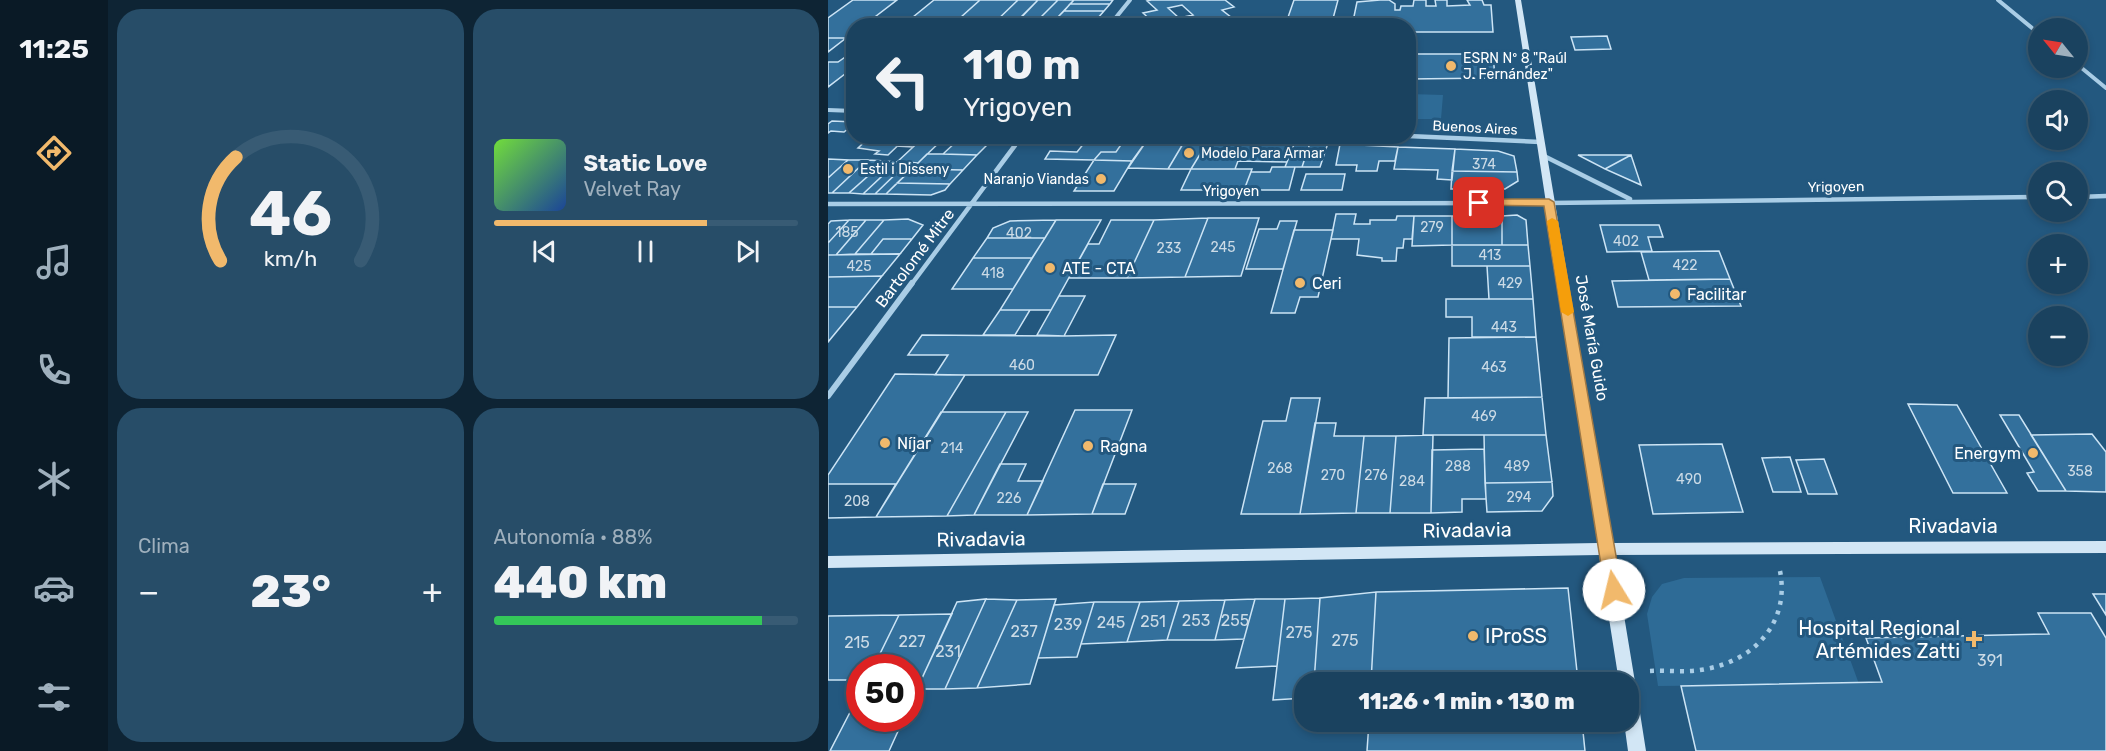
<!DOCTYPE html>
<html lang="es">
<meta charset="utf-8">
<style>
:root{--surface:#1a425f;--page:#274d68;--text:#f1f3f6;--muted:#9fb0bd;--line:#385b74;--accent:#f1b96c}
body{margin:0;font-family:Rubik,sans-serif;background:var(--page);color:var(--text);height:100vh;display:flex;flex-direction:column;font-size:22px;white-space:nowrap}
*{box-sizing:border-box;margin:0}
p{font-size:20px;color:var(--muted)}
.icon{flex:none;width:33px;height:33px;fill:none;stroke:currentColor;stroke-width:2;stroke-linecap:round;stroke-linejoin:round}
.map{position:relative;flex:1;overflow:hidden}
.sheet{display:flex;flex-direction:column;gap:9px;padding:9px;background:#0e2434;width:720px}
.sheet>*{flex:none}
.top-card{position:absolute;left:18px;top:18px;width:570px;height:126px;border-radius:24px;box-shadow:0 3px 9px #0003,0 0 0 2px var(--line);background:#1a425f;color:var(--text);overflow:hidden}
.needle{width:39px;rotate:300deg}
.controls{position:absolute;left:1200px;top:18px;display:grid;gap:12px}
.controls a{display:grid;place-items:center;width:60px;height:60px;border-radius:50%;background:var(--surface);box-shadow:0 3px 9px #0003,0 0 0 2px var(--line);font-size:30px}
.speed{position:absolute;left:18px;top:654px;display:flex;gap:12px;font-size:30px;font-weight:700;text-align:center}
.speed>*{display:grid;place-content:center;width:78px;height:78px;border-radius:50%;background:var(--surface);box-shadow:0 3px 9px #0003,0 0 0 2px var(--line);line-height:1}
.speed .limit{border:9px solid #d22;background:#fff;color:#111}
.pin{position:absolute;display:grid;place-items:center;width:51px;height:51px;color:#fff;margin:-26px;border-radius:12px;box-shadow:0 3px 9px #0006}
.me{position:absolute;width:66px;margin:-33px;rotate:351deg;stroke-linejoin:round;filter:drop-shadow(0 0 4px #0008)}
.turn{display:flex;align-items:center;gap:21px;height:126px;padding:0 18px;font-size:27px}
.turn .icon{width:78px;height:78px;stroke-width:2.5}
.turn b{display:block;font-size:42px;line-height:51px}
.big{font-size:45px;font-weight:800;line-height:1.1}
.sheet .card{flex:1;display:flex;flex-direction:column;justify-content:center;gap:9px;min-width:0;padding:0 21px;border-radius:24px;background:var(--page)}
.sheet .dial{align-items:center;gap:0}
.dial svg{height:156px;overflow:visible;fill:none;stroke:var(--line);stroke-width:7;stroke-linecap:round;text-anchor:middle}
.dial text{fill:var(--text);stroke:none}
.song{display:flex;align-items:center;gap:18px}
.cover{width:72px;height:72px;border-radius:9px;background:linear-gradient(135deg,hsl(100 70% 55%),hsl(220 70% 35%))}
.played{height:6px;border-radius:3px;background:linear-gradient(90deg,var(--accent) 70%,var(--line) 70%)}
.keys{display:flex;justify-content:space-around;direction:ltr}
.heat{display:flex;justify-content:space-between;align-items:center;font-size:33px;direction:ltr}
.charge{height:9px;border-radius:4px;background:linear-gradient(90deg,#34c759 88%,var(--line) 0)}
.sheet .tiles{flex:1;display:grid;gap:9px;grid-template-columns:repeat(2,1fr)}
.trip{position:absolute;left:466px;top:672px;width:345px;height:60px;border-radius:24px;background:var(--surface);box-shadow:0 3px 9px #0003,0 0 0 2px var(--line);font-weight:800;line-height:60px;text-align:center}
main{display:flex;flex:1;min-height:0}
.dock{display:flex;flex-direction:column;width:108px;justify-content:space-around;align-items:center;background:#0a1a26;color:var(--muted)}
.dock .icon{width:42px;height:42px}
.dock .selected{color:var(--accent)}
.dock b{font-size:27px;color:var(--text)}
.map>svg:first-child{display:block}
</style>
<main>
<nav class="dock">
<b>11:25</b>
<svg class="icon selected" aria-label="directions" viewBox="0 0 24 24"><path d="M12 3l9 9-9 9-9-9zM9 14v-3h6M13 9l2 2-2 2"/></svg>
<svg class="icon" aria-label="music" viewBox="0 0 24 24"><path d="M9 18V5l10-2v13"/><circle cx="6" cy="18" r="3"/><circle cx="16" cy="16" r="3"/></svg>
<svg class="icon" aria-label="phone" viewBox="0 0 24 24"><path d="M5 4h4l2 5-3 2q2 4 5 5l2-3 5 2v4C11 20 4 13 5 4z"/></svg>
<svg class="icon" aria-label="climate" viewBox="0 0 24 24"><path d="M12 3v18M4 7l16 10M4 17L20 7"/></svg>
<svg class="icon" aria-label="car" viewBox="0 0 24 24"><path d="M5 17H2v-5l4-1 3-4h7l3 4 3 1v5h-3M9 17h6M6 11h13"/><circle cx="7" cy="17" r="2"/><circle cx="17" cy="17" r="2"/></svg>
<svg class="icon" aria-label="filters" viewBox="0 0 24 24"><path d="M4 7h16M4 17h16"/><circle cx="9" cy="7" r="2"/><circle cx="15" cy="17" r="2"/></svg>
</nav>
<section class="sheet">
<div class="tiles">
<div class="card dial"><svg viewBox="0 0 100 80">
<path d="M14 69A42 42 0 1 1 86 69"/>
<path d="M14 69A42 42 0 0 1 22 16" stroke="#f1b96c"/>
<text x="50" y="56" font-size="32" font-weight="700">46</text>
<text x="50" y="72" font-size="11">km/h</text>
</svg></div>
<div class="card">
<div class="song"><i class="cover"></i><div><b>Static Love</b><p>Velvet Ray</p></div></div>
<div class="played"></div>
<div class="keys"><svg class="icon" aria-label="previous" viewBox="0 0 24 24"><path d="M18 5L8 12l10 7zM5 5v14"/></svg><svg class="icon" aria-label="pause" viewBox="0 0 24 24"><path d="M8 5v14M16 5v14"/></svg><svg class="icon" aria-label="next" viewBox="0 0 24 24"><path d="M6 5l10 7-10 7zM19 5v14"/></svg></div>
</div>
<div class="card"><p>Clima</p>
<div class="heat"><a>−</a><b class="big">23°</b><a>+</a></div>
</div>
<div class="card"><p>Autonomía · 88%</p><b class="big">440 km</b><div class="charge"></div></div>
</div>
</section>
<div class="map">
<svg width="1278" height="751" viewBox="0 0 1278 751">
<rect width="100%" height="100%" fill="#23587f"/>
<path fill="#2e6b96" d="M 581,94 L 615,95 L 613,119 L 581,119 Z
M 992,577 L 1031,684 L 830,686 L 819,614 L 824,597 L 834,584 L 856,578 Z"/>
<path fill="#33709c" stroke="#cce4f5" stroke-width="1.5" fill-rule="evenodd" d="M 25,0 L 69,0 L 35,26 L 26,26 L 26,33 L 18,38 L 0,38 L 0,18 Z
M 106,0 L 152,0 L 123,26 L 74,26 Z
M 152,0 L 190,0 L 163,26 L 123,26 Z
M 190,0 L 210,0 L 185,26 L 163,26 Z
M 210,0 L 230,0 L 211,19 L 191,19 Z
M 230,0 L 246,0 L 228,19 L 211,19 Z
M 246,0 L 285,0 L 282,4 L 242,4 Z
M 323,0 L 397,0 L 406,7 L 394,10 L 408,21 L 403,22 L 407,26 L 353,26 L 348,20 L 333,24 L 335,26 L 319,26 L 327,24 L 315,13 L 329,10 L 319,1 ZM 354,5 L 365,15 L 351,18 L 340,8 Z
M 466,0 L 510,0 L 503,26 L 457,26 Z
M 552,0 L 561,0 L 567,4 L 567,10 L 572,10 L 573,6 L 585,6 L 586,0 L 598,0 L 598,6 L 608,6 L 607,0 L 619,0 L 619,6 L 642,5 L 639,0 L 654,0 L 656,5 L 663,5 L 665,32 L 580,32 L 580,26 L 524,26 L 529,2 Z
M 242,4 L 282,4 L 276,11 L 236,11 Z
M 236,11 L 276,11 L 269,19 L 228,19 Z
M 191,19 L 269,19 L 263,26 L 185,26 Z
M 779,36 L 783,49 L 747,50 L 743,37 Z
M 0,38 L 18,38 L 0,52 Z
M 26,51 L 26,67 L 0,87 L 0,62 L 10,62 Z
M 583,54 L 665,54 L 667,78 L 580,79 Z
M 4,121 L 26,122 L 26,124 L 16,132 L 3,131 L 0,133 L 0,124 Z
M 43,136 L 80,136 L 60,155 L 47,154 L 51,151 L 30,148 Z
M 80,136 L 97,136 L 85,147 L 69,146 Z
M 97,136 L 118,136 L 90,163 L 69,162 Z
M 134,136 L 167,136 L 163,141 L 130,140 Z
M 275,136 L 299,136 L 288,152 L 273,152 L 266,160 L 217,159 L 222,151 L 249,152 L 261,137 Z
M 299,136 L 322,136 L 304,161 L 266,160 L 273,152 L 288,152 Z
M 322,136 L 359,137 L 340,169 L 300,168 Z
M 359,137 L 382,138 L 363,169 L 340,169 Z
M 382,138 L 467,142 L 459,162 L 410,161 L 407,169 L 363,169 Z
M 130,140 L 163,141 L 149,155 L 115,154 Z
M 467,142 L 482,143 L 474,167 L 457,167 Z
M 482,143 L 500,143 L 492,167 L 474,167 Z
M 512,144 L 570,147 L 567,161 L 551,161 L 549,171 L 528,171 L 529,165 L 508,165 Z
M 570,147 L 627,149 L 624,180 L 609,179 L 610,170 L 566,169 Z
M 627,149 L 670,151 L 686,156 L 689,172 L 624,171 Z
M 99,154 L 115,154 L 149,155 L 135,170 L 84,169 Z
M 750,155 L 803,155 L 777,169 Z
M 803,155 L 813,185 L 777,169 Z
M 0,159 L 20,160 L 0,178 Z
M 20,160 L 39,160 L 4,193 L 0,193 L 0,178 Z
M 39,160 L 57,161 L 21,193 L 4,193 Z
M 266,160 L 304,161 L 286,191 L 246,191 Z
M 57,161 L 69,162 L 35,194 L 21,193 Z
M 69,162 L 80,162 L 47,194 L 35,194 Z
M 80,162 L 90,163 L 58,194 L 47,194 Z
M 444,167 L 467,167 L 461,190 L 416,190 L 423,172 L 442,172 Z
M 84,169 L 135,170 L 122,184 L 69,183 Z
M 363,169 L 424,169 L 416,190 L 353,190 Z
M 624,171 L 689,172 L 690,181 L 677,189 L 623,189 Z
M 478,174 L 517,174 L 514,190 L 473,190 Z
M 69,183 L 122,184 L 117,190 L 103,195 L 58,194 Z
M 508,214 L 528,214 L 526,224 L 542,224 L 542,220 L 568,220 L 569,216 L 586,216 L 584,239 L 576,239 L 575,248 L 569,248 L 568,261 L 554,261 L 554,258 L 529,255 L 531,239 L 503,239 Z
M 689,215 L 698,220 L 700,245 L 674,245 L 674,216 Z
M 586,216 L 624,216 L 624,245 L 584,246 Z
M 624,216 L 674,216 L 674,245 L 624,245 Z
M 380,218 L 431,218 L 413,276 L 357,277 Z
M 380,218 L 357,277 L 299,278 L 326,220 Z
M 80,219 L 95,225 L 84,239 L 55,239 L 43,254 L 27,254 L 56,220 Z
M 21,220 L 0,243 L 0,224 L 3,221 Z
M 21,220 L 38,220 L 8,255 L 0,255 L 0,243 Z
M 38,220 L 56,220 L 27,254 L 8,255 Z
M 228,220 L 217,238 L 159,238 L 165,228 L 182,221 Z
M 228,220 L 273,220 L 223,310 L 172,310 Z
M 283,220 L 326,220 L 299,278 L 241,278 L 260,244 L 271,244 Z
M 452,221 L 469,221 L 455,269 L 418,269 L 431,229 L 449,229 Z
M 772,225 L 831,225 L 835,237 L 820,237 L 824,251 L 779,252 Z
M 466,230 L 505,230 L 490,297 L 472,297 L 467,313 L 443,313 Z
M 159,238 L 217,238 L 204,258 L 145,258 Z
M 55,239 L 84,239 L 72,254 L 43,254 Z
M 624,245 L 700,245 L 702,266 L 624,266 Z
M 891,251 L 902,279 L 821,280 L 813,252 Z
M 72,254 L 54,276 L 0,277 L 0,255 Z
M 145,258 L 204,258 L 185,289 L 124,289 Z
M 659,266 L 702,266 L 705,299 L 661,299 Z
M 54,276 L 29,307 L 0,307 L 0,277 Z
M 902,279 L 913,306 L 790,307 L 784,281 Z
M 231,296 L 257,296 L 236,336 L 209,335 Z
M 618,299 L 705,299 L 708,337 L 644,337 L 644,317 L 618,317 Z
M 0,307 L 29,307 L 0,342 Z
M 172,310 L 202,310 L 187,335 L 155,335 Z
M 94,335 L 236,336 L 288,335 L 270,375 L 107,375 L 120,355 L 80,355 Z
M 708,337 L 714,397 L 620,398 L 621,338 Z
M 67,374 L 137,375 L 48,517 L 0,518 L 0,475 Z
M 714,397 L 718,435 L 595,435 L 597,398 Z
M 463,398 L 492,398 L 472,514 L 413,514 L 435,421 L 458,421 Z
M 1080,404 L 1129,405 L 1179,493 L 1125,493 Z
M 247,410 L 304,410 L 264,514 L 199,515 Z
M 113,412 L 178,412 L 119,516 L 48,517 Z
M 178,412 L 200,412 L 146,515 L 119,516 Z
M 1172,415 L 1191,415 L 1238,491 L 1210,491 L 1199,473 L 1206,472 Z
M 487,423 L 508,423 L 506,436 L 536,436 L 528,513 L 472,514 Z
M 1264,434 L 1278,452 L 1278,492 L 1238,491 L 1203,435 Z
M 605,435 L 603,513 L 562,513 L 568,436 Z
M 656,435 L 718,435 L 724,482 L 657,483 Z
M 536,436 L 568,436 L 562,513 L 528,513 Z
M 894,444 L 915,512 L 825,514 L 811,445 Z
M 656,449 L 658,499 L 634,499 L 634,512 L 603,513 L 604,450 Z
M 962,457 L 973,492 L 945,492 L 934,458 Z
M 996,459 L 1009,494 L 980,494 L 968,460 Z
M 172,464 L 198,464 L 190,481 L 215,481 L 199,515 L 146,515 Z
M 724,482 L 725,496 L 714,511 L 659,512 L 657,483 Z
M 0,484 L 68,484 L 48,517 L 0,518 Z
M 275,484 L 308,484 L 297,514 L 264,514 Z
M 740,588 L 750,681 L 543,682 L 548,592 Z
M 548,592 L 543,682 L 486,682 L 492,598 Z
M 1265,594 L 1278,594 L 1278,615 Z
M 492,598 L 486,682 L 477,682 L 477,698 L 445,700 L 457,599 Z
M 158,599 L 117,689 L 89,689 L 129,602 Z
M 158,599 L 189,600 L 149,688 L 117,689 Z
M 228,599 L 202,684 L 149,688 L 189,600 Z
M 427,599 L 416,639 L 387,640 L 397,600 Z
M 427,599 L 457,599 L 449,666 L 408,668 Z
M 397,600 L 387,640 L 339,640 L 351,601 Z
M 351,601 L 339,640 L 299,642 L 312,602 Z
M 266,602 L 249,657 L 210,658 L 226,605 Z
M 266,602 L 312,602 L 299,642 L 253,644 Z
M 1210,613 L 1263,613 L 1278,638 L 1278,751 L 868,751 L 853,686 L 1054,682 L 1038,638 L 1221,634 Z
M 124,614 L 89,689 L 82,703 L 82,668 L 45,668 L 71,615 Z
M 71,615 L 45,668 L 32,668 L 32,680 L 0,680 L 0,616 Z
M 32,693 L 32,718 L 76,718 L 61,751 L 2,751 Z
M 541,722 L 754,722 L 757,751 L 539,751 Z"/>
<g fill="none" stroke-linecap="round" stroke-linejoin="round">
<path stroke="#a9cde6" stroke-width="4.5" stroke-dasharray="4 6" stroke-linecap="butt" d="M 822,671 C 840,670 859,673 878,669 C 927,660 962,622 952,571"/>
<path stroke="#a9cde6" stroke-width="4" d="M 1170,0 L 1210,33
M 281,26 L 302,0
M 1250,65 L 1278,88
M 0,110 L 26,111"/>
<path stroke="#a9cde6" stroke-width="4.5" d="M 580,136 L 712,142
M 716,156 L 802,199
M 1250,197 L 1278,196
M 0,204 L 721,203 L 1210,197
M 83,285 L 194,136"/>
<path stroke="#a9cde6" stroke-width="6" d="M 0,396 L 84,283"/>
<path fill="#d2e6f5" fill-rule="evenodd" d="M 687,0 L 693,0 L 784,543 L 1278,541 L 1278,553 L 786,555 L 807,682 L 805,687 L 809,694 L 818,751 L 800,751 L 796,722 L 801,722 L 801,682 L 791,682 L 771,555 L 0,568 L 0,556 L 770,543 Z"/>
</g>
<path fill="#f1b96c" stroke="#9d7846" stroke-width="1.5" d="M 651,199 L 721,199 L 726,202 L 794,590 L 792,595 L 786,597 L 779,595 L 777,590 L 716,206 L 648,205 L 648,200 Z"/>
<path fill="#f59e0b" d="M 724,218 L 730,221 L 746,312 L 740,316 L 733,312 L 719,221 Z"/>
<g fill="#f1b96c" stroke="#23587f" stroke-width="2">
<circle cx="623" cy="66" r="6"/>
<circle cx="361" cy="153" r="6"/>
<circle cx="20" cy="169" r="6"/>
<circle cx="273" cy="179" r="6"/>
<circle cx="222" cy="268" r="6"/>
<circle cx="472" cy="283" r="6"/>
<circle cx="847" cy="294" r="6"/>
<circle cx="57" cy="443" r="6"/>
<circle cx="260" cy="446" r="6"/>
<circle cx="1205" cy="453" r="6"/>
<circle cx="645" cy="636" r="6"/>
<path d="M1143 630h6v6h6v6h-6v6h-6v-6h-6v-6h6z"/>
</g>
<g text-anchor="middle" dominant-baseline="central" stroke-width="6" stroke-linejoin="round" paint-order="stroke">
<g font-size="14" fill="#fff" stroke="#23587f" text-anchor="start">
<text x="635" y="58">ESRN Nº 8 "Raúl<tspan x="635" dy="16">J. Fernández"</tspan></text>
<text x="373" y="153">Modelo Para Armar</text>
<text x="32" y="169">Estil i Disseny</text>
<text x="261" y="179" text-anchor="end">Naranjo Viandas</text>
</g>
<g font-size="14" fill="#fff" stroke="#23587f">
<text transform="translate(647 128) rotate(3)">Buenos Aires</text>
<text transform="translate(1008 187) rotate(-1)">Yrigoyen</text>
<text x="403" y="191">Yrigoyen</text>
</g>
<g font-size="14" fill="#ccdbe6">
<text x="656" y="164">374</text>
<text x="604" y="227">279</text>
<text x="19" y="232">185</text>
<text x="191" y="233">402</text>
<text x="798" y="241">402</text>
<text x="395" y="247">245</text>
<text x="341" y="248">233</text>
<text x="662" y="255">413</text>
<text x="857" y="265">422</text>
<text x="31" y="266">425</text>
<text x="165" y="273">418</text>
<text x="682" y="283">429</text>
<text x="676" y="327">443</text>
<text x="194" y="365">460</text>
<text x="666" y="367">463</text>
<text x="656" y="416">469</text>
<text x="124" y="448">214</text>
<text x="630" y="466">288</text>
<text x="689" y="466">489</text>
<text x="452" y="468">268</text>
<text x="1252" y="471">358</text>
<text x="505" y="475">270</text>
<text x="548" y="475">276</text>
<text x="861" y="479">490</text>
<text x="584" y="481">284</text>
<text x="691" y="497">294</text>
<text x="181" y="498">226</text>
<text x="29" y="501">208</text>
</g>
<g font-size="16" fill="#fff" stroke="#23587f">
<text transform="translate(87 258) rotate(-53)">Bartolomé Mitre</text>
<text transform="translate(764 338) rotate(80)">José María Guido</text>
</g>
<g font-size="16" fill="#fff" stroke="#23587f" text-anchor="start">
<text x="234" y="268">ATE - CTA</text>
<text x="484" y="283">Ceri</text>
<text x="859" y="294">Facilitar</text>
<text x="69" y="443">Níjar</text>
<text x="272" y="446">Ragna</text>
<text x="1193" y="453" text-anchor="end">Energym</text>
</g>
<g font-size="16" fill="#ccdbe6">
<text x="368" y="620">253</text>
<text x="407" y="620">255</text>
<text x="325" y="621">251</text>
<text x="283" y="622">245</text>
<text x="240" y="624">239</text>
<text x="196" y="631">237</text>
<text x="471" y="632">275</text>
<text x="517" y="640">275</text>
<text x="84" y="641">227</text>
<text x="29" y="642">215</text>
<text x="120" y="651">231</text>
<text x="1162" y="660">391</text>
</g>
<g font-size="20" fill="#fff" stroke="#23587f">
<text x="1125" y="526">Rivadavia</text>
<text transform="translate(639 530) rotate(-1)">Rivadavia</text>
<text transform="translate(153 539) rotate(-1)">Rivadavia</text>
</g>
<g font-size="20" fill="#fff" stroke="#23587f" text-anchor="end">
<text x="1132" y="628">Hospital Regional<tspan x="1132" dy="23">Artémides Zatti</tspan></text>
<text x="657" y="636" text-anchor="start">IProSS</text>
</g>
</g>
</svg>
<div class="controls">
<a><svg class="needle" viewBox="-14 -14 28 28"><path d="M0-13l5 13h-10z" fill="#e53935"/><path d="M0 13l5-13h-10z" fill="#9fb0bd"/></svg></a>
<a><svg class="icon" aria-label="sound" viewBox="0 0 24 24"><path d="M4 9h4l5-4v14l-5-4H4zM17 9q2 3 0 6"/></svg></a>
<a><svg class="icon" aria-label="search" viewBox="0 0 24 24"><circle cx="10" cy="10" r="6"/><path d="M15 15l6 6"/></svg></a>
<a>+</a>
<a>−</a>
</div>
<div class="speed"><div class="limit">50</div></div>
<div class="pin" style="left:651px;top:203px;background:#d93025"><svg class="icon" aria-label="arrive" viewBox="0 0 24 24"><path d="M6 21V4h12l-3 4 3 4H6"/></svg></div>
<svg class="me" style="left:786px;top:590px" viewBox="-20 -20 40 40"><circle r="19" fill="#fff"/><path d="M0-13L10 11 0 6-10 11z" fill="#f1b96c"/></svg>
<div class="trip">11:26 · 1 min · 130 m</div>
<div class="top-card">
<div class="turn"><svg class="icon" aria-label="left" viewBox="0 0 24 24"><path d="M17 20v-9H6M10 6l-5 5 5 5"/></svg><div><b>110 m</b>Yrigoyen</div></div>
</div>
</div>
</main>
